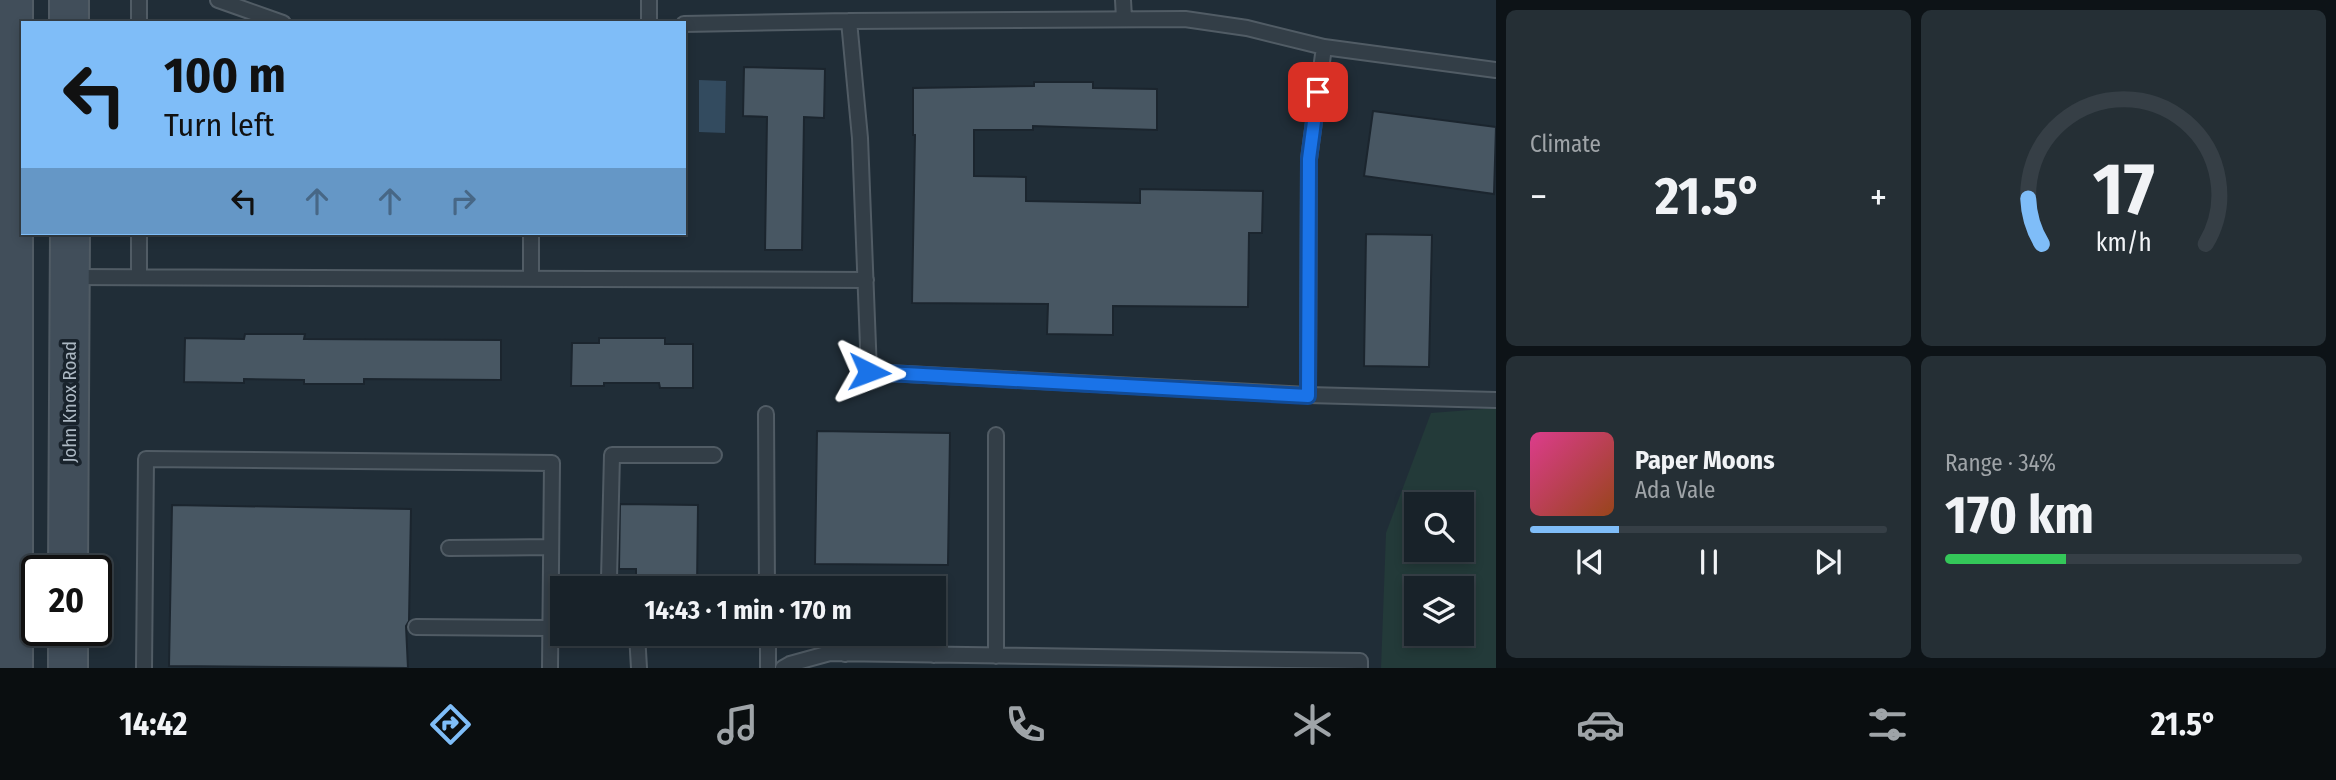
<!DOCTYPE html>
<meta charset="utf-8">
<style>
:root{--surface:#182229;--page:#252f35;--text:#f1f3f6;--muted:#9fa4a8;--line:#363f46;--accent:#7fbdf8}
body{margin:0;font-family:"Fira Sans Condensed",sans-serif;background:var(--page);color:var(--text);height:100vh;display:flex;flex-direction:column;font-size:26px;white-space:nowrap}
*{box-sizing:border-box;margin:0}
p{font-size:23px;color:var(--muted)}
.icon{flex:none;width:38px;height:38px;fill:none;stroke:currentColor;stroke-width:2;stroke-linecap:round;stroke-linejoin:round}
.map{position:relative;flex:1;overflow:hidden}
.side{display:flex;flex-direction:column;gap:10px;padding:10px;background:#0d1317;width:840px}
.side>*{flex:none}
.guide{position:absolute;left:21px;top:21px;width:665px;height:214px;border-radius:0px;box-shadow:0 4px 10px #0003,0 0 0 2px var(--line);background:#7fbdf8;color:#111;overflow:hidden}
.controls{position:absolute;left:1404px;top:492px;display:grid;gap:14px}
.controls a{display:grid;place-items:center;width:70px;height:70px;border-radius:0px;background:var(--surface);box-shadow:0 4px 10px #0003,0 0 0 2px var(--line);font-size:35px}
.speed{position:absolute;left:21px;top:555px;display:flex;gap:14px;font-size:35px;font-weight:700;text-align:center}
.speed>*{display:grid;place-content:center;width:91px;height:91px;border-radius:50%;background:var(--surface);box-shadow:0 4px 10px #0003,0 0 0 2px var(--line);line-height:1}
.speed .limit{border:4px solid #111;border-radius:10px;background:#fff;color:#111}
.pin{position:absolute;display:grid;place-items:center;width:60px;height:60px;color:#fff;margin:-30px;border-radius:14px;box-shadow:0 4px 10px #0006}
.me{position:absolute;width:77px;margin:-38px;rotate:93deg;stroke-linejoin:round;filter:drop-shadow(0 0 5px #0008)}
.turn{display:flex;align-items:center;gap:24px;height:147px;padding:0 28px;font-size:32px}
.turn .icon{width:91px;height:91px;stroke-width:2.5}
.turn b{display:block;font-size:49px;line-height:60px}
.lanes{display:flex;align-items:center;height:66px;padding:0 28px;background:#0003;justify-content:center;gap:35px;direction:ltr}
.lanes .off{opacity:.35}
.big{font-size:52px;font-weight:700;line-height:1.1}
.side .tile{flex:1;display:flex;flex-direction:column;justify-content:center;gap:10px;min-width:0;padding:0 24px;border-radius:10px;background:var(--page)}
.side .dial{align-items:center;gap:0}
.dial svg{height:182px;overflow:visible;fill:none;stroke:var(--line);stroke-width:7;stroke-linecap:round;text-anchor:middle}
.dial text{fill:var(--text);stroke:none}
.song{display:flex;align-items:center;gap:21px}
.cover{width:84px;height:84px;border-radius:10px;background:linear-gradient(135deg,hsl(330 70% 55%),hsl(20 70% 35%))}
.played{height:7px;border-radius:4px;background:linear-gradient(90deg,var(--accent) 25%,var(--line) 25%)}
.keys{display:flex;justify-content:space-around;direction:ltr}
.heat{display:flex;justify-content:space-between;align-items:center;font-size:38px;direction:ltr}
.charge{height:10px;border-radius:5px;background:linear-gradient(90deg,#34c759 34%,var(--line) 0)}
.side .tiles{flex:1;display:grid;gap:10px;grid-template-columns:repeat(2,1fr)}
.trip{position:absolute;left:550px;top:576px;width:396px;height:70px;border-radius:0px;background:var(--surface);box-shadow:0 4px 10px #0003,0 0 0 2px var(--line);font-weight:700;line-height:70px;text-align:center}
.tabs{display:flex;height:112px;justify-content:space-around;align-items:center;background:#0a0e10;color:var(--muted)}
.tabs .icon{width:49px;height:49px}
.tabs .on{color:var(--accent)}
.tabs b{font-size:32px;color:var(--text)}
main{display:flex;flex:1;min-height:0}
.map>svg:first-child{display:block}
</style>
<main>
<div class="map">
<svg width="1496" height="668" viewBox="0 0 1496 668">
<rect width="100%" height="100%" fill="#202d37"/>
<path fill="#233a39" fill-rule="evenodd" d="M 1496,408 L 1496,668 L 1381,668 L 1386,533 L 1431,413 ZM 1416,504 L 1461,504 L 1461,550 L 1416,550 ZM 1416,588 L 1461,588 L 1461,634 L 1416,634 Z"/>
<path fill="#334b5f" d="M 699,80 L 726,81 L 725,133 L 699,132 Z"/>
<path fill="#485763" stroke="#1b252e" stroke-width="2" d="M 744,67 L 825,69 L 824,118 L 804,117 L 802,250 L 765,250 L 767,117 L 743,116 Z
M 1034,82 L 1093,82 L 1093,88 L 1157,89 L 1157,130 L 1033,126 L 1033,130 L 974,130 L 974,176 L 1026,177 L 1026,201 L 1140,203 L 1140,189 L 1263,191 L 1262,233 L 1249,233 L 1248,307 L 1113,306 L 1113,335 L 1047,334 L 1048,304 L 912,303 L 915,135 L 913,135 L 913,88 L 1034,86 Z
M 1373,111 L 1496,127 L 1494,194 L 1364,176 Z
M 1366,234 L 1432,235 L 1429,367 L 1364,366 Z
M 245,334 L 305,334 L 304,339 L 501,340 L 501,380 L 364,379 L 364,384 L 304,384 L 304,380 L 244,379 L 244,383 L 184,382 L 185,338 L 244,339 Z
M 599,338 L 665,338 L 665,344 L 693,344 L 693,388 L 660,388 L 659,383 L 604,383 L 604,386 L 571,386 L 572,343 L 599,343 Z
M 817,431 L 950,433 L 948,565 L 815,564 Z
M 620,504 L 698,505 L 697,588 L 636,588 L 636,569 L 619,569 Z
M 172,505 L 411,509 L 409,621 L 406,626 L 408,668 L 169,666 Z"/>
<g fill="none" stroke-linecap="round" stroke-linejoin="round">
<g stroke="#515c65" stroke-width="18">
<path id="service" d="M 218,0 L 283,23
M 649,0 L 649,23
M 1123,0 L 1124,18
M 849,21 L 860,138 L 869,372 L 1308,395 L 1496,400
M 139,23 L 139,0
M 684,24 L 849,21 L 1185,19 L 1247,28 L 1324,47 L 1496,70
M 72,277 L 866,280
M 139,277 L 139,233
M 531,279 L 531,233
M 1308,395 L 1309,159 L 1324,47
M 766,414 L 767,588
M 449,548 L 551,547
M 614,588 L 609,579 L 612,455 L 714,455
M 933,610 L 934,655
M 416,627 L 550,628
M 637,634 L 639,668
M 768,634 L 768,668
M 842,634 L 845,654
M 996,656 L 996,435
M 144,668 L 146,459 L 552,463 L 550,668
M 783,668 L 790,664 L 830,653 L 1360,661 L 1360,668"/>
</g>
<g stroke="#515c65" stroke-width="42">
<path id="secondary" d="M 13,0 L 13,668
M 69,0 L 69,23
M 68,570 L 70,233
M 68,668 L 68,630"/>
</g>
<use href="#service" stroke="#333e47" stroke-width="14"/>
<use href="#secondary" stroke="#414e5a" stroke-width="38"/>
</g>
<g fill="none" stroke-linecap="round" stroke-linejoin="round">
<g stroke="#114b97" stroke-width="18">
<path id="route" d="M 869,372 L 1308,396 L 1309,159 L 1318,92"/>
</g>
<use href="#route" stroke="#1a73e8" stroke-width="12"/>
</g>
<g text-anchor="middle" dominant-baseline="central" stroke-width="7" stroke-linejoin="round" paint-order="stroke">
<g font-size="19" fill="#adb9c4" stroke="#19232c">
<text transform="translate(69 402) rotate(-90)">John Knox Road</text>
</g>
</g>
</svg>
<div class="controls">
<a><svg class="icon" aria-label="search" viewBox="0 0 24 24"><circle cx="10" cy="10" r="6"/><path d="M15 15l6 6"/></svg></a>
<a><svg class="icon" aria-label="layers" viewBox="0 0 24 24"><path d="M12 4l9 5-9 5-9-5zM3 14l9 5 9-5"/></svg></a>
</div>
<div class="speed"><div class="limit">20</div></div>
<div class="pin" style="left:1318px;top:92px;background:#d93025"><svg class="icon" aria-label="arrive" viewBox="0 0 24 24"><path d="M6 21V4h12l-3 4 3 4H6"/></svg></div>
<svg class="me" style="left:869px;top:372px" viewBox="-20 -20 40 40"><path d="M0-17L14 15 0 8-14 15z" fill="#1a73e8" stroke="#fff" stroke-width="4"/></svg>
<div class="trip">14:43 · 1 min · 170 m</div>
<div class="guide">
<div class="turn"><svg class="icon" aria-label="left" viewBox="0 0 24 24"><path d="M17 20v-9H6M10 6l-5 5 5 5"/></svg><div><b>100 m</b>Turn left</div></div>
<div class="lanes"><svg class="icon" aria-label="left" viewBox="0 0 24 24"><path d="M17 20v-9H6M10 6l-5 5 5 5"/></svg><svg class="icon off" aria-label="ahead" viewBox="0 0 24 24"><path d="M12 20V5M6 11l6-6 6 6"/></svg><svg class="icon off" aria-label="ahead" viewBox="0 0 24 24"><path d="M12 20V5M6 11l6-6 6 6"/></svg><svg class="icon off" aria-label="right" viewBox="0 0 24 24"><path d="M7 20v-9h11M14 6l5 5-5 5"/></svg></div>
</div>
</div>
<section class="side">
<div class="tiles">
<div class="tile"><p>Climate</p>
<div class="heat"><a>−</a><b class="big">21.5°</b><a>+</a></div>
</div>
<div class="tile dial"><svg viewBox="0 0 100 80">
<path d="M14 69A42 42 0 1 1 86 69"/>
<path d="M14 69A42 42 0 0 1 8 49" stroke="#7fbdf8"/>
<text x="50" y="56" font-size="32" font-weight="700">17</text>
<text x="50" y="72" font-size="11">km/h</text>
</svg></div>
<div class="tile">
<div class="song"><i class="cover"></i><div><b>Paper Moons</b><p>Ada Vale</p></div></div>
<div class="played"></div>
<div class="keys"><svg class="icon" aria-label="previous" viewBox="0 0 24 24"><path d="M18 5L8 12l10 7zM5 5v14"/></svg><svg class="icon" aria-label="pause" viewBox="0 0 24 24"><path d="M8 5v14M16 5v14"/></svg><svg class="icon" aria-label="next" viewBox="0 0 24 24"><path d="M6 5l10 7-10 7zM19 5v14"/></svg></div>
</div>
<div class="tile"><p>Range · 34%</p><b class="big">170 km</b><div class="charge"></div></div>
</div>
</section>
</main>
<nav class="tabs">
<b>14:42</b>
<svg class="icon on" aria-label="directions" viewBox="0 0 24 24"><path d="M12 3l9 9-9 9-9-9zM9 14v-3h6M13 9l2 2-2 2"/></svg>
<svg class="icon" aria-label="music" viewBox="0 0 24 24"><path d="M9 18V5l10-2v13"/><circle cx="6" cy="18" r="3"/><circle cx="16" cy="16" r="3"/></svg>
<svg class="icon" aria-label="phone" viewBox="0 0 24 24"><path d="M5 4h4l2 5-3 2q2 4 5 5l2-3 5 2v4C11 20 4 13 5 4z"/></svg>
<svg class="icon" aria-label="climate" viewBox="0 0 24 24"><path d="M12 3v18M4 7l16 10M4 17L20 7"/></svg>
<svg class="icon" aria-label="car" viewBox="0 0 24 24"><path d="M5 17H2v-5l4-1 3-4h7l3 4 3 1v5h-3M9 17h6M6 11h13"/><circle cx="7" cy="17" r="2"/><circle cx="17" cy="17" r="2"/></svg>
<svg class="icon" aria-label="filters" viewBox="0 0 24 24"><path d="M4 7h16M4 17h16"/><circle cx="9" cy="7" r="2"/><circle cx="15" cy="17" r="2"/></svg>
<b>21.5°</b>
</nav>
